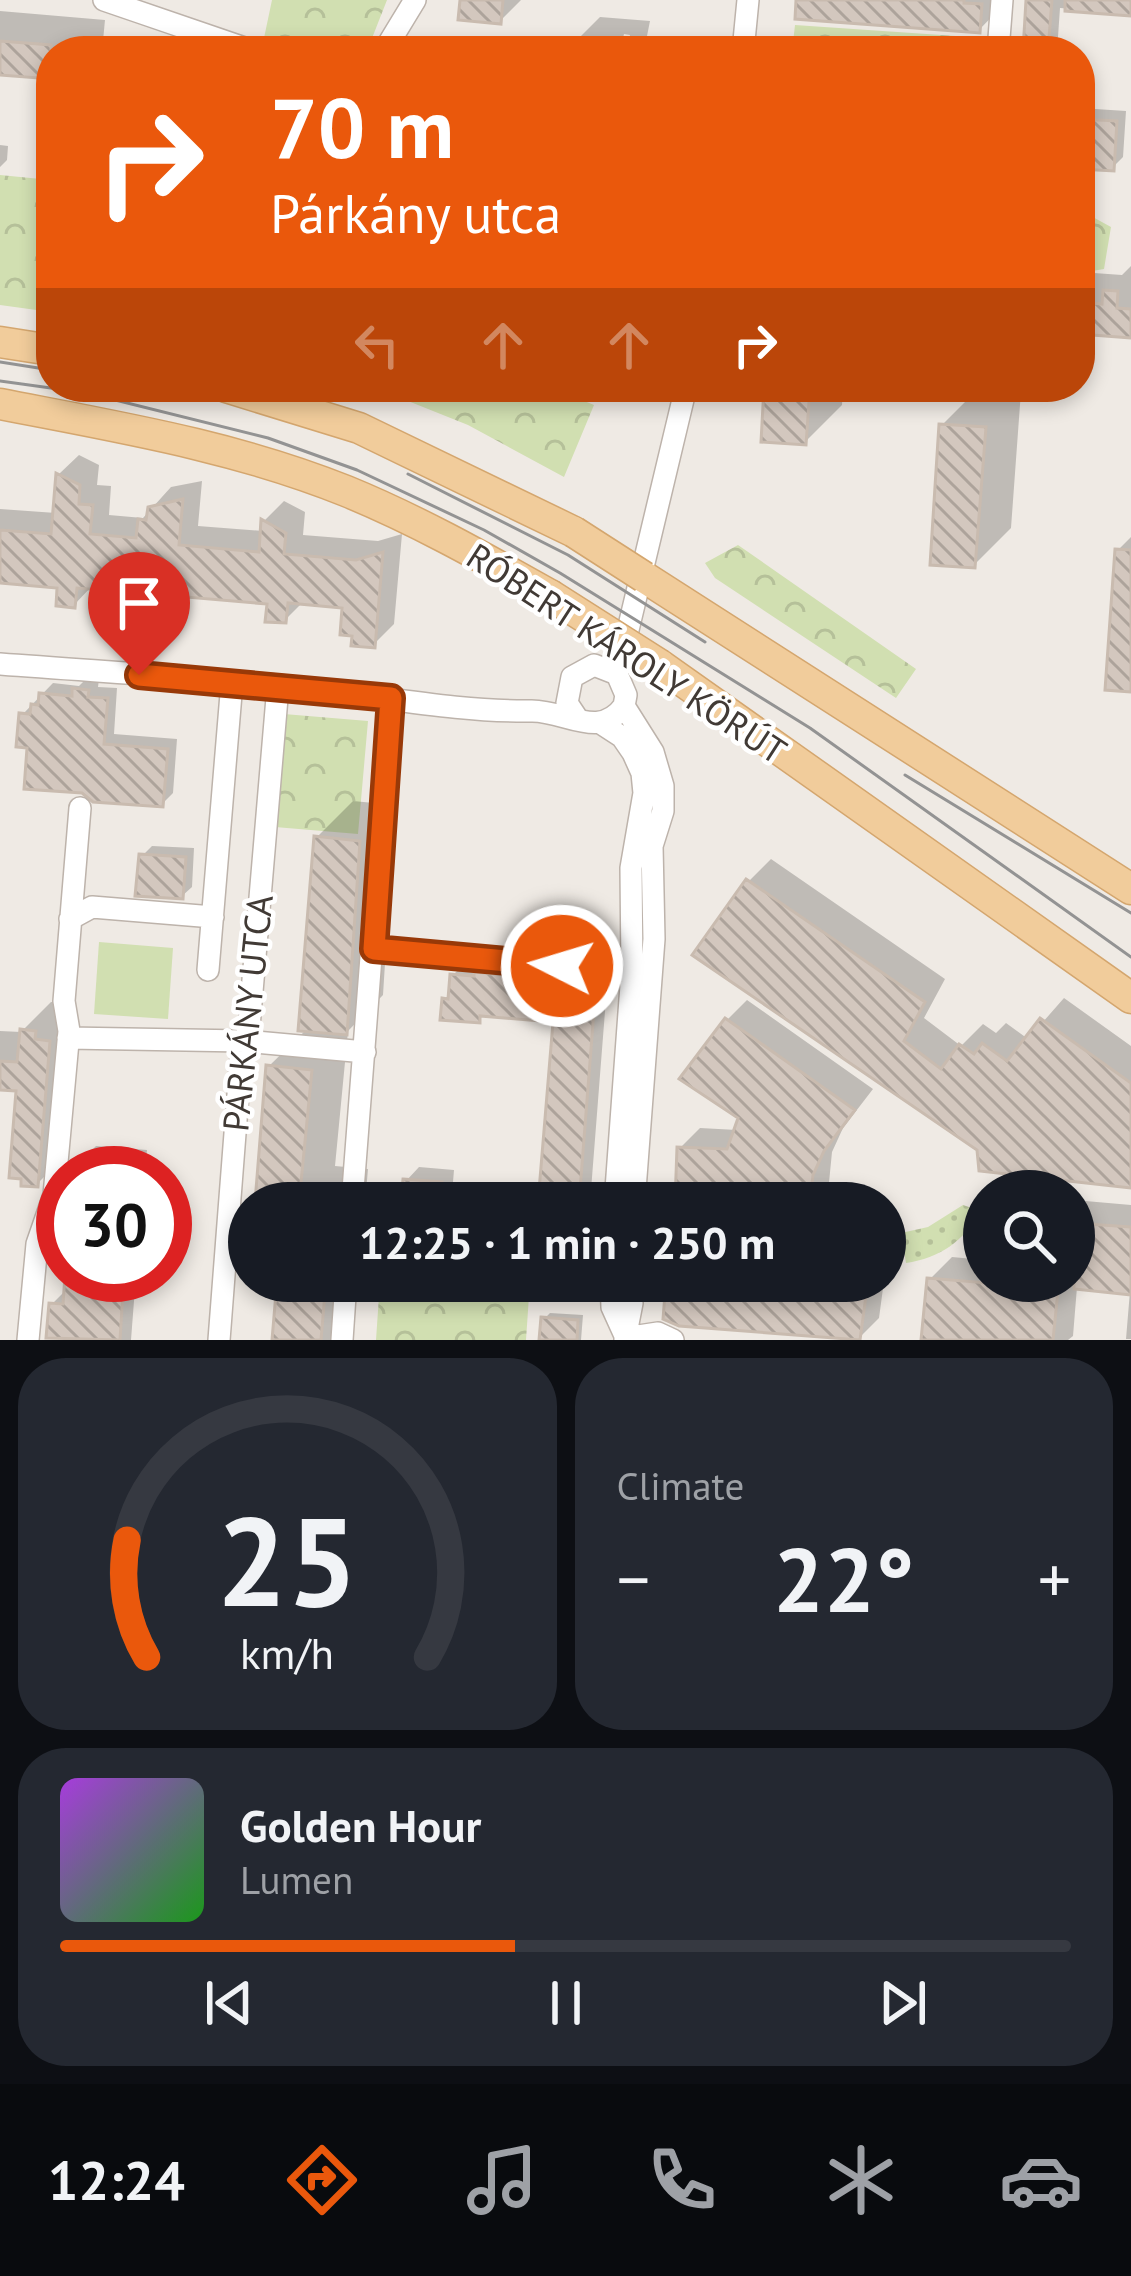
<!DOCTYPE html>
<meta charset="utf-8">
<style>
:root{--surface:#171b24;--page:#242831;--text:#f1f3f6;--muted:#9ea1a6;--line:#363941;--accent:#ea580c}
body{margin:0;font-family:"PT Sans",sans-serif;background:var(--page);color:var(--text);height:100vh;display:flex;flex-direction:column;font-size:45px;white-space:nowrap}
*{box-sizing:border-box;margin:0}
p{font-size:39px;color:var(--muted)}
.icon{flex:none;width:66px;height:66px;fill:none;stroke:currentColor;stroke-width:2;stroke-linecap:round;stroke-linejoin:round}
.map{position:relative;height:1340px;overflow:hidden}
.drawer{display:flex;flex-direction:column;gap:18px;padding:18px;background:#0d0f14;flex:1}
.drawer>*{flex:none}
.banner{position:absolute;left:36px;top:36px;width:1059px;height:366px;border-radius:48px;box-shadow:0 6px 18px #0003;background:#ea580c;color:#fff;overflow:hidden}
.tools{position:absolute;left:963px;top:1170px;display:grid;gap:24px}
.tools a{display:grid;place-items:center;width:132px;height:132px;border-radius:50%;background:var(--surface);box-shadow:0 6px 18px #0003;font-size:60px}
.speed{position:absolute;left:36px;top:1146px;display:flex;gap:24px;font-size:60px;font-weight:700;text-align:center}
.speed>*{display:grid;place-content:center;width:156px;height:156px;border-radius:50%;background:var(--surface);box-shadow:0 6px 18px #0003;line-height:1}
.speed .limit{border:18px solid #d22;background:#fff;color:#111}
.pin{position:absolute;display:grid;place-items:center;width:102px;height:102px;color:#fff;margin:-123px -51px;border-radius:50% 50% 50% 0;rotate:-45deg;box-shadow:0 0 12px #0007}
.pin .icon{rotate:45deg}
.me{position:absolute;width:132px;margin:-66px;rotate:275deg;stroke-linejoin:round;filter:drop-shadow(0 0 9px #0008)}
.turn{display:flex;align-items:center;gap:42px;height:252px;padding:0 36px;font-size:54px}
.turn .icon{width:156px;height:156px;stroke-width:2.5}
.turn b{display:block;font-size:84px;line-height:102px}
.lanes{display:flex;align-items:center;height:114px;padding:0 36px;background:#0003;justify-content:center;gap:60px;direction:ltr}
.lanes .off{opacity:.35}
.big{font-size:90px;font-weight:700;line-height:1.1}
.drawer .card{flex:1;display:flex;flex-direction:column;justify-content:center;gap:18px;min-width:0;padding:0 42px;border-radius:48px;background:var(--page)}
.drawer .dial{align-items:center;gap:0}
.dial svg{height:312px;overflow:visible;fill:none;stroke:var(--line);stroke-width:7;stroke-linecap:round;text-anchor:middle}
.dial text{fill:var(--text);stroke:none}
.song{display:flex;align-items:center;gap:36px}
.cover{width:144px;height:144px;border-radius:18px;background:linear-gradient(135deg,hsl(280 70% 55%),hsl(120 70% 35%))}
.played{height:12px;border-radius:6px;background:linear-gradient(90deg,var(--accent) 45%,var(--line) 45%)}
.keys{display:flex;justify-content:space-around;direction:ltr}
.heat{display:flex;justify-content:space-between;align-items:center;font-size:66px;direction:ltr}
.drawer .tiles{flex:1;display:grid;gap:18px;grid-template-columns:1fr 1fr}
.card:last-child{grid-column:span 2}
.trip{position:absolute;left:228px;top:1182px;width:678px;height:120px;border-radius:60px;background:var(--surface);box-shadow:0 6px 18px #0003;font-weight:700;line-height:120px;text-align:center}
.tabs{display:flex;height:192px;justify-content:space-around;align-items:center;background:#090b0e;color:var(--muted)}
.tabs .icon{width:84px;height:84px}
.tabs .active{color:var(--accent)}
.tabs b{font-size:54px;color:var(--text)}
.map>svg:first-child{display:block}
</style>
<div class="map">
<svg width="1131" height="1340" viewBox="0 0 1131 1340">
<defs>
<pattern id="grass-dots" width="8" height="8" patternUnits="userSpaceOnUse" patternTransform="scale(3)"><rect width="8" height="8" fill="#d1dfb1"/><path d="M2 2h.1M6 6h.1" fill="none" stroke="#b5c099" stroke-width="1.8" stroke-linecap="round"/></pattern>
<pattern id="park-crowns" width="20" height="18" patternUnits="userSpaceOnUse" patternTransform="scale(3)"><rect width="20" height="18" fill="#d1dfb1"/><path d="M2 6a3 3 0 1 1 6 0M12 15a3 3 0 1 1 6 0" fill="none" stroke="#b5c099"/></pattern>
<pattern id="building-back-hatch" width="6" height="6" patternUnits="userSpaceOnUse" patternTransform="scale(3)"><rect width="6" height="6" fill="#d3c7be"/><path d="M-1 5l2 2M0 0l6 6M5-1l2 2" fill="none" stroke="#ada39b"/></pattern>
</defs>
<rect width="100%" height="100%" fill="#efeae4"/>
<path fill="url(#grass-dots)" d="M 963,1205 L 981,1211 C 964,1241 940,1258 906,1263 L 901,1233 L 928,1227 Z"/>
<path fill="url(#park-crowns)" d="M 272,0 L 387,0 L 367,51 L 302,51 L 264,38 Z
M 795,25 L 985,38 L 984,51 L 792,51 Z
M 0,175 L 51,180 L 51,312 L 0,305 Z
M 1080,210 L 1111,227 L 1104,269 L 1080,273 L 1087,258 L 1080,257 Z
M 373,387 L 572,387 L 570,395 L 594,405 L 564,477 L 468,425 Z
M 738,545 L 916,669 L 896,698 L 715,578 L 705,563 Z
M 284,714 L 368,721 L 358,834 L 275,827 Z
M 380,1281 L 530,1281 L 526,1340 L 376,1340 Z"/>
<path fill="#d1dfb1" d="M 99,942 L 173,948 L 168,1019 L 94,1014 Z"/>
<path fill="#0003" d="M 463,0 L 521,0 L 500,21 Z
M 799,0 L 1008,0 L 979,30 Z
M 1029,0 L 1131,0 L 1131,13 L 1060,8 L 1057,51 L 1026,51 Z
M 0,11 L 105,20 L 102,51 L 51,51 L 51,76 L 0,72 Z
M 600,17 L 650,21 L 644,51 L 626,51 L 630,35 L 624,34 L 620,51 L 571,51 L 572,45 Z
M 1080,108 L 1126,111 L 1123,157 L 1112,168 L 1080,166 Z
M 0,145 L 8,146 L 7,160 L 0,167 Z
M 1131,266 L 1131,335 L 1080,331 L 1080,272 L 1122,275 Z
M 767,387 L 843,387 L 842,405 L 805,442 Z
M 979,388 L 1021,391 L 1011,528 L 974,565 L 942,425 Z
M 79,455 L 99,465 L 97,485 L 111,486 L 109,515 L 143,518 L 171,487 L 202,481 L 198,526 L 263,531 L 264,521 L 284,501 L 305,512 L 303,535 L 378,541 L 402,534 L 394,624 L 374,644 L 345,605 L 304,601 L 285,620 L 270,601 L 190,595 L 172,613 L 156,592 L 92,586 L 74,605 L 60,586 L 0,580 L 0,509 L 56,513 L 59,474 Z
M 1131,537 L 1131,689 L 1117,551 Z
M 87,678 L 99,679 L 98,687 L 117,688 L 114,734 L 177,739 L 173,793 L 162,804 L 30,745 L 22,715 L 53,683 L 79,686 Z
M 353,801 L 395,805 L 383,995 L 348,1031 L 335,1166 L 368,1169 L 365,1203 L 287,1203 L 269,1066 L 307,1029 L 316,838 Z
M 152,846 L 194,848 L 192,887 L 182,896 L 142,856 Z
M 771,859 L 945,979 L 924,1018 L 961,1046 L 983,1024 L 996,1033 L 1006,1023 L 1028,1039 L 1064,998 L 1131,1046 L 1131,1185 L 980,1148 L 749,881 Z
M 466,962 L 608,973 L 590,1203 L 406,1203 L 406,1181 L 419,1167 L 454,1170 L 453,1182 L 542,1189 L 557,1019 L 485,1013 L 478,1020 L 445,1000 L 451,993 L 453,975 Z
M 747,1000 L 873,1089 L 843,1128 L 832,1152 L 827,1203 L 678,1203 L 680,1148 L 700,1128 L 737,1130 L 742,1116 L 727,1020 Z
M 51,1002 L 63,1003 L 62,1011 L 77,1013 L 66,1155 L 37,1184 L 19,1088 L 0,1087 L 0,1031 L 21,1032 Z
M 96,1146 L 147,1150 L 145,1173 L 82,1173 L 83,1159 Z
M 1074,1200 L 1131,1205 L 1131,1339 L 1126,1339 L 1130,1291 L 1077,1287 L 1073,1336 L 1068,1340 L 924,1340 L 930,1279 L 952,1257 L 984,1260 L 984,1281 L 1074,1281 Z
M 68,1275 L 136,1275 L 131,1340 L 69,1340 L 52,1304 L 67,1289 Z
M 280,1281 L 358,1281 L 353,1340 L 275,1340 Z
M 669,1281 L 884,1281 L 879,1318 L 859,1338 Z
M 550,1313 L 583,1315 L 581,1340 L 542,1340 L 544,1319 Z"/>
<path fill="url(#building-back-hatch)" stroke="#c9bbaf" stroke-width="3" d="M 460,0 L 503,0 L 501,24 L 458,20 Z
M 796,0 L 964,0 L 964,3 L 982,4 L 980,33 L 795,19 Z
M 1026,0 L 1052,0 L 1048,51 L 1023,51 Z
M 1065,0 L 1131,0 L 1131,16 L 1065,11 Z
M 0,41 L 51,45 L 51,79 L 0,75 Z
M 1080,119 L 1117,121 L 1114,171 L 1080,169 Z
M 1103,290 L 1118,291 L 1117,308 L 1131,309 L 1131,338 L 1080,334 L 1080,302 L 1102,304 Z
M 764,387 L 810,387 L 806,445 L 761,442 Z
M 939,424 L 986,427 L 975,568 L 930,565 Z
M 56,473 L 80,485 L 79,504 L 93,505 L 90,534 L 136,538 L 138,519 L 146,520 L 148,507 L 183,499 L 179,545 L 259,552 L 261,519 L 286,533 L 284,554 L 356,560 L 383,552 L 375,648 L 351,646 L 352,636 L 340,635 L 342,608 L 288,603 L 286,623 L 265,622 L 267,604 L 175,596 L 173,616 L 151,614 L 153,594 L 77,588 L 75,608 L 56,606 L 57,588 L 0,583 L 0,530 L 51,534 Z
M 1115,549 L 1131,550 L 1131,692 L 1105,690 Z
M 72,688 L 89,690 L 88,697 L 108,698 L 104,744 L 168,749 L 163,807 L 93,802 L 82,793 L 24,789 L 27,748 L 16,747 L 19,713 L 30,714 L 31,704 L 38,705 L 39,693 L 72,696 Z
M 314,836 L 360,841 L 347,1035 L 298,1031 Z
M 139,854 L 186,857 L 183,899 L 135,896 Z
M 746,879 L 925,1002 L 904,1041 L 941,1069 L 959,1044 L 974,1054 L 982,1043 L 1007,1061 L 1040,1018 L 1131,1083 L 1131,1188 L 979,1171 L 977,1150 L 692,955 Z
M 474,972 L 596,985 L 579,1203 L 538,1203 L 553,1022 L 480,1016 L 480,1023 L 440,1020 L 442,998 L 448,999 L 450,974 L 474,976 Z
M 725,1018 L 855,1110 L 824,1151 L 813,1175 L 810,1203 L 675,1203 L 677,1147 L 727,1149 L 738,1118 L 679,1079 Z
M 20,1029 L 36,1031 L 35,1039 L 50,1041 L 38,1187 L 21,1186 L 21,1179 L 9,1178 L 16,1091 L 0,1090 L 0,1061 L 17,1062 Z
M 266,1065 L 312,1070 L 299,1203 L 255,1202 Z
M 403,1179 L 442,1182 L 440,1203 L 401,1200 Z
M 1074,1223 L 1131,1227 L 1131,1295 L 1074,1289 Z
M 65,1275 L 124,1275 L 120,1340 L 46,1338 L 49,1303 L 63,1304 Z
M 927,1278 L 999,1284 L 1000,1281 L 1059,1281 L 1053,1340 L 921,1340 Z
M 277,1281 L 326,1281 L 321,1340 L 272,1340 Z
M 666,1281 L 868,1281 L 860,1340 L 679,1326 L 663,1319 Z
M 541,1317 L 578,1320 L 577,1340 L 539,1340 Z"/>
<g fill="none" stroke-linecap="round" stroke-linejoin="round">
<g stroke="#bdb3ab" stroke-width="24">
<path id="street" d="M 104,0 L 253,51
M 384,51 L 415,0
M 743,51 L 748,0
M 998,51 L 1002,0
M 622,655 L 686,387
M 0,664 C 104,672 209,677 312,689 C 386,697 458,712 532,711 C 567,711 599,740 624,706
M 577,718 L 567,703 L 572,677 L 594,665 L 617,674 L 626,695 L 624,706 L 653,752 L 663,786 L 663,811 L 652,846 L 654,939 L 634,1203
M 602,724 L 622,737 L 633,753 L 642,773 L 644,793 L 631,868 L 632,972 L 615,1203
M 70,919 L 92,907 L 213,917
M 374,948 L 632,972
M 208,970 L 232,682
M 68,1038 L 244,1041 L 365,1052
M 352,1203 L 391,698
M 611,1281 L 612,1307 L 627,1340
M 625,1338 L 658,1333 L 673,1340
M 625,1339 L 632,1303 L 627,1281
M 28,1340 L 37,1244 L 54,1195 L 69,1031 L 64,1001 L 80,808
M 219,1340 L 241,1056 L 249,1027 L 278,686
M 342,1340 L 346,1281"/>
</g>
<g stroke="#d4a66e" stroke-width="33">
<path id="primary" d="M 0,342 L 51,350
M 226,387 L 359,428 L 574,532
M 0,404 C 118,427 234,446 346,491 C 417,520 484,558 550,595
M 644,577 L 1131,889
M 660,665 L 1131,998"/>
</g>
<use href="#street" stroke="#fff" stroke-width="21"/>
<use href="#primary" stroke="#f1cc9b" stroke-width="30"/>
<path stroke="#939393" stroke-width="3" d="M 0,362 L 51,370
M 0,381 L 87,393 L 268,438 L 357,470 L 484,530 L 560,573 L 810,728 L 1131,957
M 408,474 L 568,555 L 705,642
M 905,775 L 1131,913"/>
<g stroke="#d4a66e" stroke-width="33" stroke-linecap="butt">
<path id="primary-bridge" d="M 574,532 L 644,577
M 550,595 L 660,665"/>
</g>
<use href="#primary-bridge" stroke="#f1cc9b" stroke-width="30"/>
</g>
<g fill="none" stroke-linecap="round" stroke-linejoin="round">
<g stroke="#983908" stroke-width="30">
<path id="route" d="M 139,675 L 391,698 L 374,949 L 562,966"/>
</g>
<use href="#route" stroke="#ea580c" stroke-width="21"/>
</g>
<g text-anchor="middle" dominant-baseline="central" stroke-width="9" stroke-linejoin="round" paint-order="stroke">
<g font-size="36" fill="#413a35" stroke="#fff">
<text transform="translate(627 653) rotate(33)">RÓBERT KÁROLY KÖRÚT</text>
<text transform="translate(247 1013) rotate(-84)">PÁRKÁNY UTCA</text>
</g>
</g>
</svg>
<div class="tools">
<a><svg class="icon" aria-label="search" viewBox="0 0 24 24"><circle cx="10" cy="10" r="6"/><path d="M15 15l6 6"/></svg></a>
</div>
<div class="speed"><div class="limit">30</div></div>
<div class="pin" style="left:139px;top:675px;background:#d93025"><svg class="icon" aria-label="arrive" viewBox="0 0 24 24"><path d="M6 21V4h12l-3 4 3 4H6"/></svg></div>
<svg class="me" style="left:562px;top:966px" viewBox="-20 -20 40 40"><circle r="17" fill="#ea580c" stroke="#fff" stroke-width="3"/><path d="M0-11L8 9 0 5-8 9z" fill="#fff"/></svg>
<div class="trip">12:25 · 1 min · 250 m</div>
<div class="banner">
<div class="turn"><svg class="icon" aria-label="right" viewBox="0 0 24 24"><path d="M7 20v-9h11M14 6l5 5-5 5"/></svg><div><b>70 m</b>Párkány utca</div></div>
<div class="lanes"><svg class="icon off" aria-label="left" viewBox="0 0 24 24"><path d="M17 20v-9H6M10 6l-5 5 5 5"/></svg><svg class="icon off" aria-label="ahead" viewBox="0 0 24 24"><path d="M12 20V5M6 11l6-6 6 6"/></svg><svg class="icon off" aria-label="ahead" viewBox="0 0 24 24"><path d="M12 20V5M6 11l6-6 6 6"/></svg><svg class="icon" aria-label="right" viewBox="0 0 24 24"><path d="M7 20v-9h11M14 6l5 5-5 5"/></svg></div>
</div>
</div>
<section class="drawer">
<div class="tiles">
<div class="card dial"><svg viewBox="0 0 100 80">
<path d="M14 69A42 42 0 1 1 86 69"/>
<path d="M14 69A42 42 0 0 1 9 39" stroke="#ea580c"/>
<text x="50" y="56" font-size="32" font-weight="700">25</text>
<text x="50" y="72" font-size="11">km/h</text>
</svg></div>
<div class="card"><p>Climate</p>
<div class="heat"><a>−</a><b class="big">22°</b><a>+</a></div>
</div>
<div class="card">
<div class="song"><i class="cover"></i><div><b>Golden Hour</b><p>Lumen</p></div></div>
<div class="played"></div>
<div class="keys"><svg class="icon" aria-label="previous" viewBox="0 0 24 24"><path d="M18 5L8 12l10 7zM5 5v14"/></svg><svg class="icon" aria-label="pause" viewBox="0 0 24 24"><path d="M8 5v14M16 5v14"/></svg><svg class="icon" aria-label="next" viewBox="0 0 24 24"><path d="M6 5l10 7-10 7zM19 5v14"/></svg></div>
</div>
</div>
</section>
<nav class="tabs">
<b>12:24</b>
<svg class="icon active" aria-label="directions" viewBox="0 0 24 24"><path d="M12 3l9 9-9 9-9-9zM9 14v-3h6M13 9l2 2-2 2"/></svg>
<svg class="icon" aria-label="music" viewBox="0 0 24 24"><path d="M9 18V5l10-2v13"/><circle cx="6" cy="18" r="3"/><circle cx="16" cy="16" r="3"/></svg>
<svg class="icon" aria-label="phone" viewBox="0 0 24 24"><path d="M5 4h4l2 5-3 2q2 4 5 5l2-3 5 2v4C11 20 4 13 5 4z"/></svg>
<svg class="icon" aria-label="climate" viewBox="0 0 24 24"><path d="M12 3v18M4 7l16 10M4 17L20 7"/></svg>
<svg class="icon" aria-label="car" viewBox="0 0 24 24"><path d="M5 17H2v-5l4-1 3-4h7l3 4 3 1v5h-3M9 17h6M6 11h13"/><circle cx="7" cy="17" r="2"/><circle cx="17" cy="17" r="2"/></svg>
</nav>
